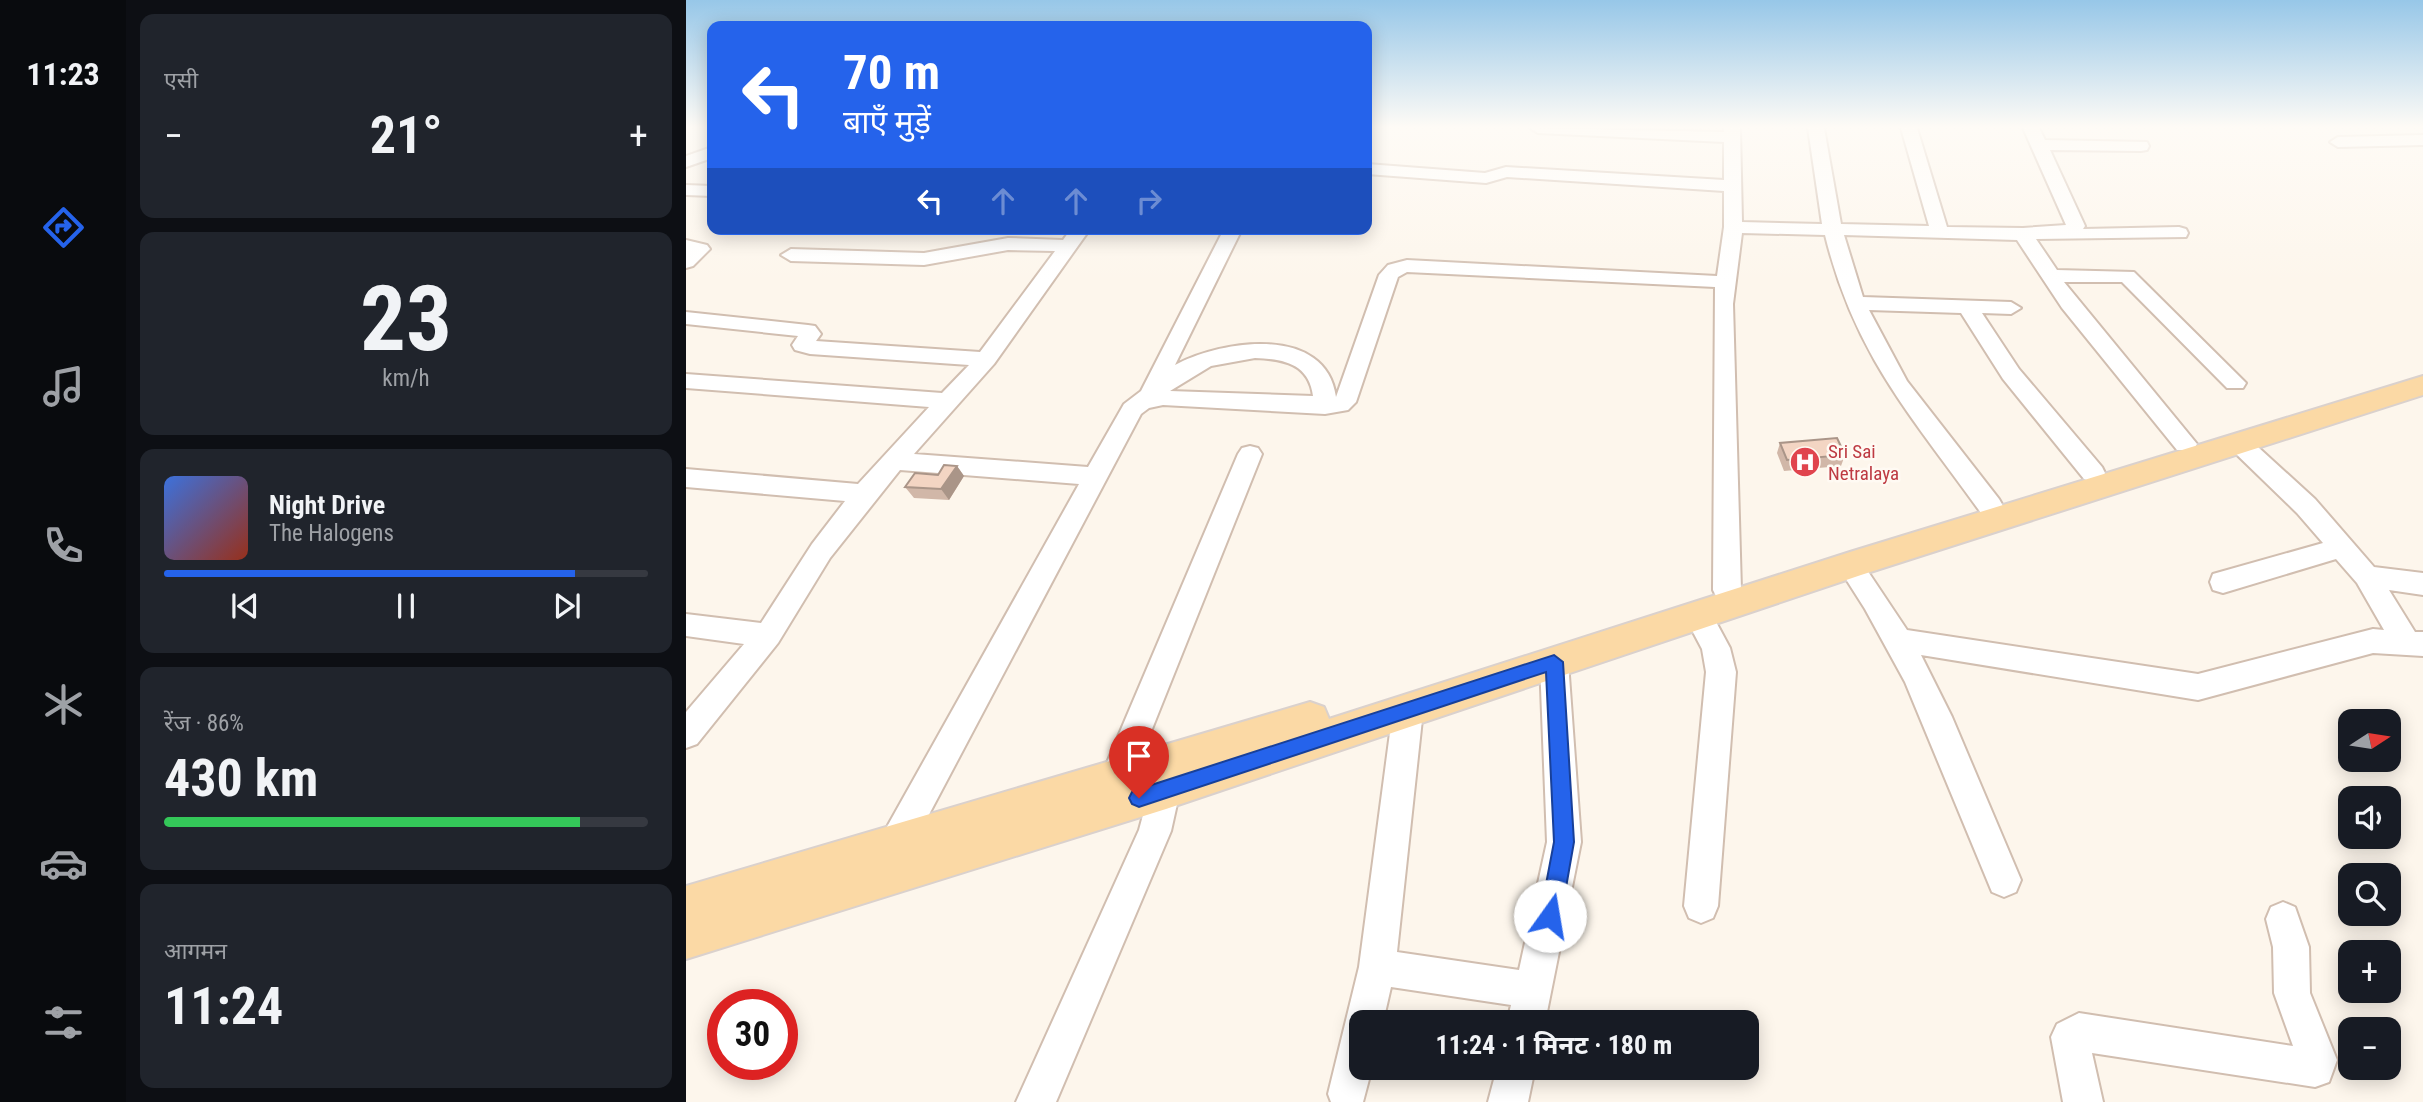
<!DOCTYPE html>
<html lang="hi">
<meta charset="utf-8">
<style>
:root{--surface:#171b24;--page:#20242c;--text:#f1f3f6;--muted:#9ea1a6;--line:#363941;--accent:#2563eb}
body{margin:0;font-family:"Roboto Condensed","Noto Sans Devanagari",sans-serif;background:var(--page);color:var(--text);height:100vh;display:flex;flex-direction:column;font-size:26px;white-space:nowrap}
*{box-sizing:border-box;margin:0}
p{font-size:23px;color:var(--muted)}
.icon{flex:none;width:38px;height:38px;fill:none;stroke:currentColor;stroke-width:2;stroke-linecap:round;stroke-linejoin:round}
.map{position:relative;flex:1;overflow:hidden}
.sheet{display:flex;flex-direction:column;gap:14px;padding:14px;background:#0d0f14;width:560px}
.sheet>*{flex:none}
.guide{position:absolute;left:21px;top:21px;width:665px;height:214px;border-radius:14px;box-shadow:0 4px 18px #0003;background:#2563eb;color:#fff;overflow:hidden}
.needle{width:46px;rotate:78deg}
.tools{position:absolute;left:1652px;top:709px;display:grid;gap:14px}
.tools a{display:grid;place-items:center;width:63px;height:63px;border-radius:14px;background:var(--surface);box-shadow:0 4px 18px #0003;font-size:35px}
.speed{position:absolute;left:21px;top:989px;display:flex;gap:14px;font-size:35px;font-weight:700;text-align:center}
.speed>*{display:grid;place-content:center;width:91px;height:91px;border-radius:50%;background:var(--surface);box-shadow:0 4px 18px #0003;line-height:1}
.speed .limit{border:10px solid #d22;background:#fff;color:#111}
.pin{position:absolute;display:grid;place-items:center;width:60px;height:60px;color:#fff;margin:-72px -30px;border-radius:50% 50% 50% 0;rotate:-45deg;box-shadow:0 0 7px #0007}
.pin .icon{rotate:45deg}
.me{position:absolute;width:77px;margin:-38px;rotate:13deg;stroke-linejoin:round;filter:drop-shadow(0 0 5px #0008)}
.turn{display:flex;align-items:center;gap:24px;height:147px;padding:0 21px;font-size:32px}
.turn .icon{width:91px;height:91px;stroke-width:2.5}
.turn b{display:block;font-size:49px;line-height:60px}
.lanes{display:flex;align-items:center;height:66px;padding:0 21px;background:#0003;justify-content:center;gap:35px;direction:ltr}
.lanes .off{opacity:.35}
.big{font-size:52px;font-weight:700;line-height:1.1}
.sheet .widget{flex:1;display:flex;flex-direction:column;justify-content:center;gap:10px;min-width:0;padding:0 24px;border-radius:14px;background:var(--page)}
.sheet .dial{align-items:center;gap:0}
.dial b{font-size:91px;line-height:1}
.song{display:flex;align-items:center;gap:21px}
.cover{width:84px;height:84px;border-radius:10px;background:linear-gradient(135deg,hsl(220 70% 55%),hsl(10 70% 35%))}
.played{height:7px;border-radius:4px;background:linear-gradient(90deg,var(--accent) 85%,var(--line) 85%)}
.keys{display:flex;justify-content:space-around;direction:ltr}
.heat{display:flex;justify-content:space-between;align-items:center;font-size:38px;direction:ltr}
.charge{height:10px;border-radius:5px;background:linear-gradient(90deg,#34c759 86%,var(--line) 0)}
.trip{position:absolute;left:663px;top:1010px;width:410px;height:70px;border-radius:14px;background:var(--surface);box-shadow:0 4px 18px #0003;font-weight:700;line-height:70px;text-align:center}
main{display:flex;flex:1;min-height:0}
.menu{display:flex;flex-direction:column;width:126px;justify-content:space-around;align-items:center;background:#090b0e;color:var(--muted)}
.menu .icon{width:49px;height:49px}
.menu .on{color:var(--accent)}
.menu b{font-size:32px;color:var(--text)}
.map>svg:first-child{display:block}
</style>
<main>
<nav class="menu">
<b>11:23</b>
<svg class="icon on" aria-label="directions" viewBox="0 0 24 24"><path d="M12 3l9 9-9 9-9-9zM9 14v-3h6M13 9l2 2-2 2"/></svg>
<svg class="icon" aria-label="music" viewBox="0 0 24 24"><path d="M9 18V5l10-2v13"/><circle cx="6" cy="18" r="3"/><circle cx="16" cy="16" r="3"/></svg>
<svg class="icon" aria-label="phone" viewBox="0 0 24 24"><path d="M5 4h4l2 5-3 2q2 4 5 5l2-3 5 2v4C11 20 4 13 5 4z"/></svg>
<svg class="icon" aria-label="climate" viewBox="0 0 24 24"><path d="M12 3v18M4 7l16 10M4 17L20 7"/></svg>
<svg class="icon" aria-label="car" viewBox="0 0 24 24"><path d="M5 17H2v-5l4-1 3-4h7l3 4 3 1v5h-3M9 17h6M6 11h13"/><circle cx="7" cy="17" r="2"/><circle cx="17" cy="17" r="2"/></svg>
<svg class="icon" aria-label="filters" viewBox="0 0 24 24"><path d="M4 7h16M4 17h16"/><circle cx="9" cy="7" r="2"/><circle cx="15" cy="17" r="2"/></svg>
</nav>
<section class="sheet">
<div class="widget"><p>एसी</p>
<div class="heat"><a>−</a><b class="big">21°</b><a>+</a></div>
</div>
<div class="widget dial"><b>23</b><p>km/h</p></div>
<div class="widget">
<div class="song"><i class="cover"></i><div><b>Night Drive</b><p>The Halogens</p></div></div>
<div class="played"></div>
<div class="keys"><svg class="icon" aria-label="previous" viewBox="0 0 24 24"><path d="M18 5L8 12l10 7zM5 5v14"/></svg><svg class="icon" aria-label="pause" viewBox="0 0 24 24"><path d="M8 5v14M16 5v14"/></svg><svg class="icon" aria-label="next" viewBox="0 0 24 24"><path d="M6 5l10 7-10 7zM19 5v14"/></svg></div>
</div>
<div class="widget"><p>रेंज · 86%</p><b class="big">430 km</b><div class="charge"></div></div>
<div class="widget"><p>आगमन</p><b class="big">11:24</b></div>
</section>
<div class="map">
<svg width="1737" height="1102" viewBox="0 0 1737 1102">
<rect width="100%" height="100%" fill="#fdf6ec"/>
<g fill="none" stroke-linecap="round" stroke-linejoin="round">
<g stroke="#d1beb0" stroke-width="4">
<path id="minor" d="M 844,128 L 1038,132 L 1038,128 L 1054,128 L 1056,222 L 1136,224 L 1122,128 L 1138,128 L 1155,224 L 1243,226 L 1215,128 L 1231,128 L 1261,227 L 1337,228 L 1380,225 L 1337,128 L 1353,128 L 1359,140 L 1461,142 L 1463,146 L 1461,150 L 1455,151 L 1364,150 L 1399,226 L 1397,229 L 1493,227 L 1500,229 L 1502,233 L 1500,237 L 1350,239 L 1371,270 L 1448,272 L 1560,383 L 1557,388 L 1541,388 L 1436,282 L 1378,282 L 1511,444 L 1507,450 L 1491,450 L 1376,308 L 1331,240 L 1158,235 L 1177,297 L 1325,302 L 1335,308 L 1325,314 L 1296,313 L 1333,369 L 1416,467 L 1419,473 L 1416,479 L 1407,482 L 1398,479 L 1317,379 L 1275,313 L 1183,310 L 1221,381 L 1313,499 L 1317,506 L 1313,513 L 1304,515 L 1295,513 C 1225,415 1169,356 1139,235 L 1056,233 L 1047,304 L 1055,590 L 1051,598 L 1041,601 L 1031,598 L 1027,590 L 1029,287 L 721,272 L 712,277 L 670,402 L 662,410 L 639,414 L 477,405 L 463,408 L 455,414 L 221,856 L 209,861 L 197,856 L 192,845 L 197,834 L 393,484 L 214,470 L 144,558 L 92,643 L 11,744 L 0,748 L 0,712 L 58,644 L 0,636 L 0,614 L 75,623 L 126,544 L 159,501 L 0,487 L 0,469 L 172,484 L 243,407 L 0,388 L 0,374 L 256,393 L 283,365 L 124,354 L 109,350 L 106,345 L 112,336 L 0,324 L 0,312 L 122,325 L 129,326 L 135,334 L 130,341 L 294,352 L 369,251 L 322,250 L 238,265 L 105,261 L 95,255 L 105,249 L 238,253 L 322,238 L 377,240 L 385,229 L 404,229 L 308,364 L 228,454 L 402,467 L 438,404 L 455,391 L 538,229 L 556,229 L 489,365 C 535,340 640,324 650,397 L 693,275 L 702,265 L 721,260 L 1031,276 L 1038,227 L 1038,191 L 821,177 L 800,183 L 681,174 L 681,164 L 799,173 L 820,167 L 1038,180 L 1038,142 L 852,133 ZM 569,358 C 598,359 623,364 627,396 L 484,391 L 525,366 Z
M 1737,135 L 1737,145 L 1652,147 L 1644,142 L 1652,137 Z
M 26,147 L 26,158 L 0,167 L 0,156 Z
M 0,185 L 26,186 L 26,196 L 0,195 Z
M 0,240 L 21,245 L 24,249 L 7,266 L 0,268 Z
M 1553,435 L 1561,437 L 1629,499 L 1688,567 L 1737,573 L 1737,595 L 1703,590 L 1729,632 L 1737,632 L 1737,656 L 1687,653 L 1512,700 L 1235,655 L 1266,717 L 1335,880 L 1330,892 L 1318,897 L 1306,892 L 1219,682 L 1179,609 L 1151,565 L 1155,558 L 1164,555 L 1173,558 L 1221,630 L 1512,674 L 1687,629 L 1698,630 L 1671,583 L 1650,559 L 1537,593 L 1527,590 L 1524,582 L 1527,574 L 1637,543 L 1611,513 L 1545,449 L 1541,443 L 1545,437 Z
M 564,446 L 572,448 L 576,454 L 446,779 L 441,789 L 430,794 L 419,789 L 414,779 L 552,454 L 556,448 Z
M 1012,604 L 1022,607 L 1044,648 L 1050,672 L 1032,906 L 1027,918 L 1015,923 L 1003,918 L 998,906 L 1020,672 L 1016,649 L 998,615 L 1002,607 Z
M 868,650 L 878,653 L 882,662 L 895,842 L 859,1022 L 821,1022 L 825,1005 L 705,987 L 697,1022 L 676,1022 L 676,1068 L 686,1068 L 677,1102 L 645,1102 L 642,1094 L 673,967 L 707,710 L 711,701 L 722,697 L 733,701 L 737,710 L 711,952 L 833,970 L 861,842 L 854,662 L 858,653 Z
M 481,762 L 492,767 L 497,777 L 485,831 L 370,1102 L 330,1102 L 453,830 L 470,767 Z
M 1597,902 L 1609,907 L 1623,947 L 1624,993 L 1651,1060 L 1643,1082 L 1629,1087 L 1406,1053 L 1417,1102 L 1377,1102 L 1365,1037 L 1371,1024 L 1393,1013 L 1607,1046 L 1588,993 L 1587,947 L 1580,919 L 1585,907 Z
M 811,1068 L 849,1068 L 842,1102 L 802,1102 Z"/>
</g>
<g stroke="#dad1cd" stroke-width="4">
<path id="major" d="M 1737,376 L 1737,395 L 1175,575 L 480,809 L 0,959 L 0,886 L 624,702 L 638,707 L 643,719 L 1164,552 Z"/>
</g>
<use href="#minor" fill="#fff" fill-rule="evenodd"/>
<use href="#major" fill="#fbd9a5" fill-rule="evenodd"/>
</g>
<path fill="#d1b7a8" d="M 1094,443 L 1159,455 L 1155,466 L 1098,471 L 1091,453 Z
M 271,466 L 278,476 L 263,500 L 228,498 L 219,487 Z"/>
<path fill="#aa9588" d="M 271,466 L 278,476 L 263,500 L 255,489 Z"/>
<path fill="#f3d5c3" stroke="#aa9588" stroke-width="2" d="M 1151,438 L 1159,455 L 1101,460 L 1094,443 Z
M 258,465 L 271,466 L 255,489 L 219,487 L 229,473 L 252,475 Z"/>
<linearGradient id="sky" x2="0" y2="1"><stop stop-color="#97c7e8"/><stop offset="0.45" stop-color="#fefbf6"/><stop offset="1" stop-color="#fefbf6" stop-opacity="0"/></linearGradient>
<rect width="1737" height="282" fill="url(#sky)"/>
<path fill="#2563eb" stroke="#184099" stroke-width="2" d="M 868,655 L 877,662 L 888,842 L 875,916 L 872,924 L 864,927 L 857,924 L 854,916 L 868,842 L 860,672 L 453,807 L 446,804 L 443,798 L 446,792 L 453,789 Z"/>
<defs>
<g id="hospital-disc" transform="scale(1.575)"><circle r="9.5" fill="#e0444e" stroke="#fffaf3"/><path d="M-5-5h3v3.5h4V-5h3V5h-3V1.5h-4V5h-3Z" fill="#fff"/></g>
</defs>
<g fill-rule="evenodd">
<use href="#hospital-disc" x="1119" y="462"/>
</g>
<g text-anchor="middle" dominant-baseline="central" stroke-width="5" stroke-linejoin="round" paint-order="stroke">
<g font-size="19" fill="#be3a42" stroke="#fffaf3" text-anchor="start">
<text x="1142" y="451">Sri Sai<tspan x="1142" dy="22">Netralaya</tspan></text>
</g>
</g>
</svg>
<div class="tools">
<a><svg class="needle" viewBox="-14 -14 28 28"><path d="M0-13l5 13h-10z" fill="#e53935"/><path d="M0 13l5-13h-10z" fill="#9ea1a6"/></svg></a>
<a><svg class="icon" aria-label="sound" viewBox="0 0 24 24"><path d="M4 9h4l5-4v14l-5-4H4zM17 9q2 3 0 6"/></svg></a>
<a><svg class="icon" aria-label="search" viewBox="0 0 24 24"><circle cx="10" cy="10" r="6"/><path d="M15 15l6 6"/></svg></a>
<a>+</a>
<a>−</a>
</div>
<div class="speed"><div class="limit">30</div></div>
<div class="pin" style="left:453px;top:798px;background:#d93025"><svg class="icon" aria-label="arrive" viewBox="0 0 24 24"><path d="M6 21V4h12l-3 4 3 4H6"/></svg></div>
<svg class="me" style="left:864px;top:916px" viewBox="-20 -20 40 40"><circle r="19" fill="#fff"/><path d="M0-13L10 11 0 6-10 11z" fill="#2563eb"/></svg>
<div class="trip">11:24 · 1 मिनट · 180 m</div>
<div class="guide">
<div class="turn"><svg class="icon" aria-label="left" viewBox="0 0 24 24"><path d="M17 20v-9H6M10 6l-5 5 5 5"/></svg><div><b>70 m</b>बाएँ मुड़ें</div></div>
<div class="lanes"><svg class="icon" aria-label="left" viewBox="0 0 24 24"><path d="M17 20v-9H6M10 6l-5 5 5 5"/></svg><svg class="icon off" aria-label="ahead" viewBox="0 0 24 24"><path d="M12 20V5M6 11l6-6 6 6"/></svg><svg class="icon off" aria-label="ahead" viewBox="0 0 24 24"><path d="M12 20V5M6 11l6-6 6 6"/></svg><svg class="icon off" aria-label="right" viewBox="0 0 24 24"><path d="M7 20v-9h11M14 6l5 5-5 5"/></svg></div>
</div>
</div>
</main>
